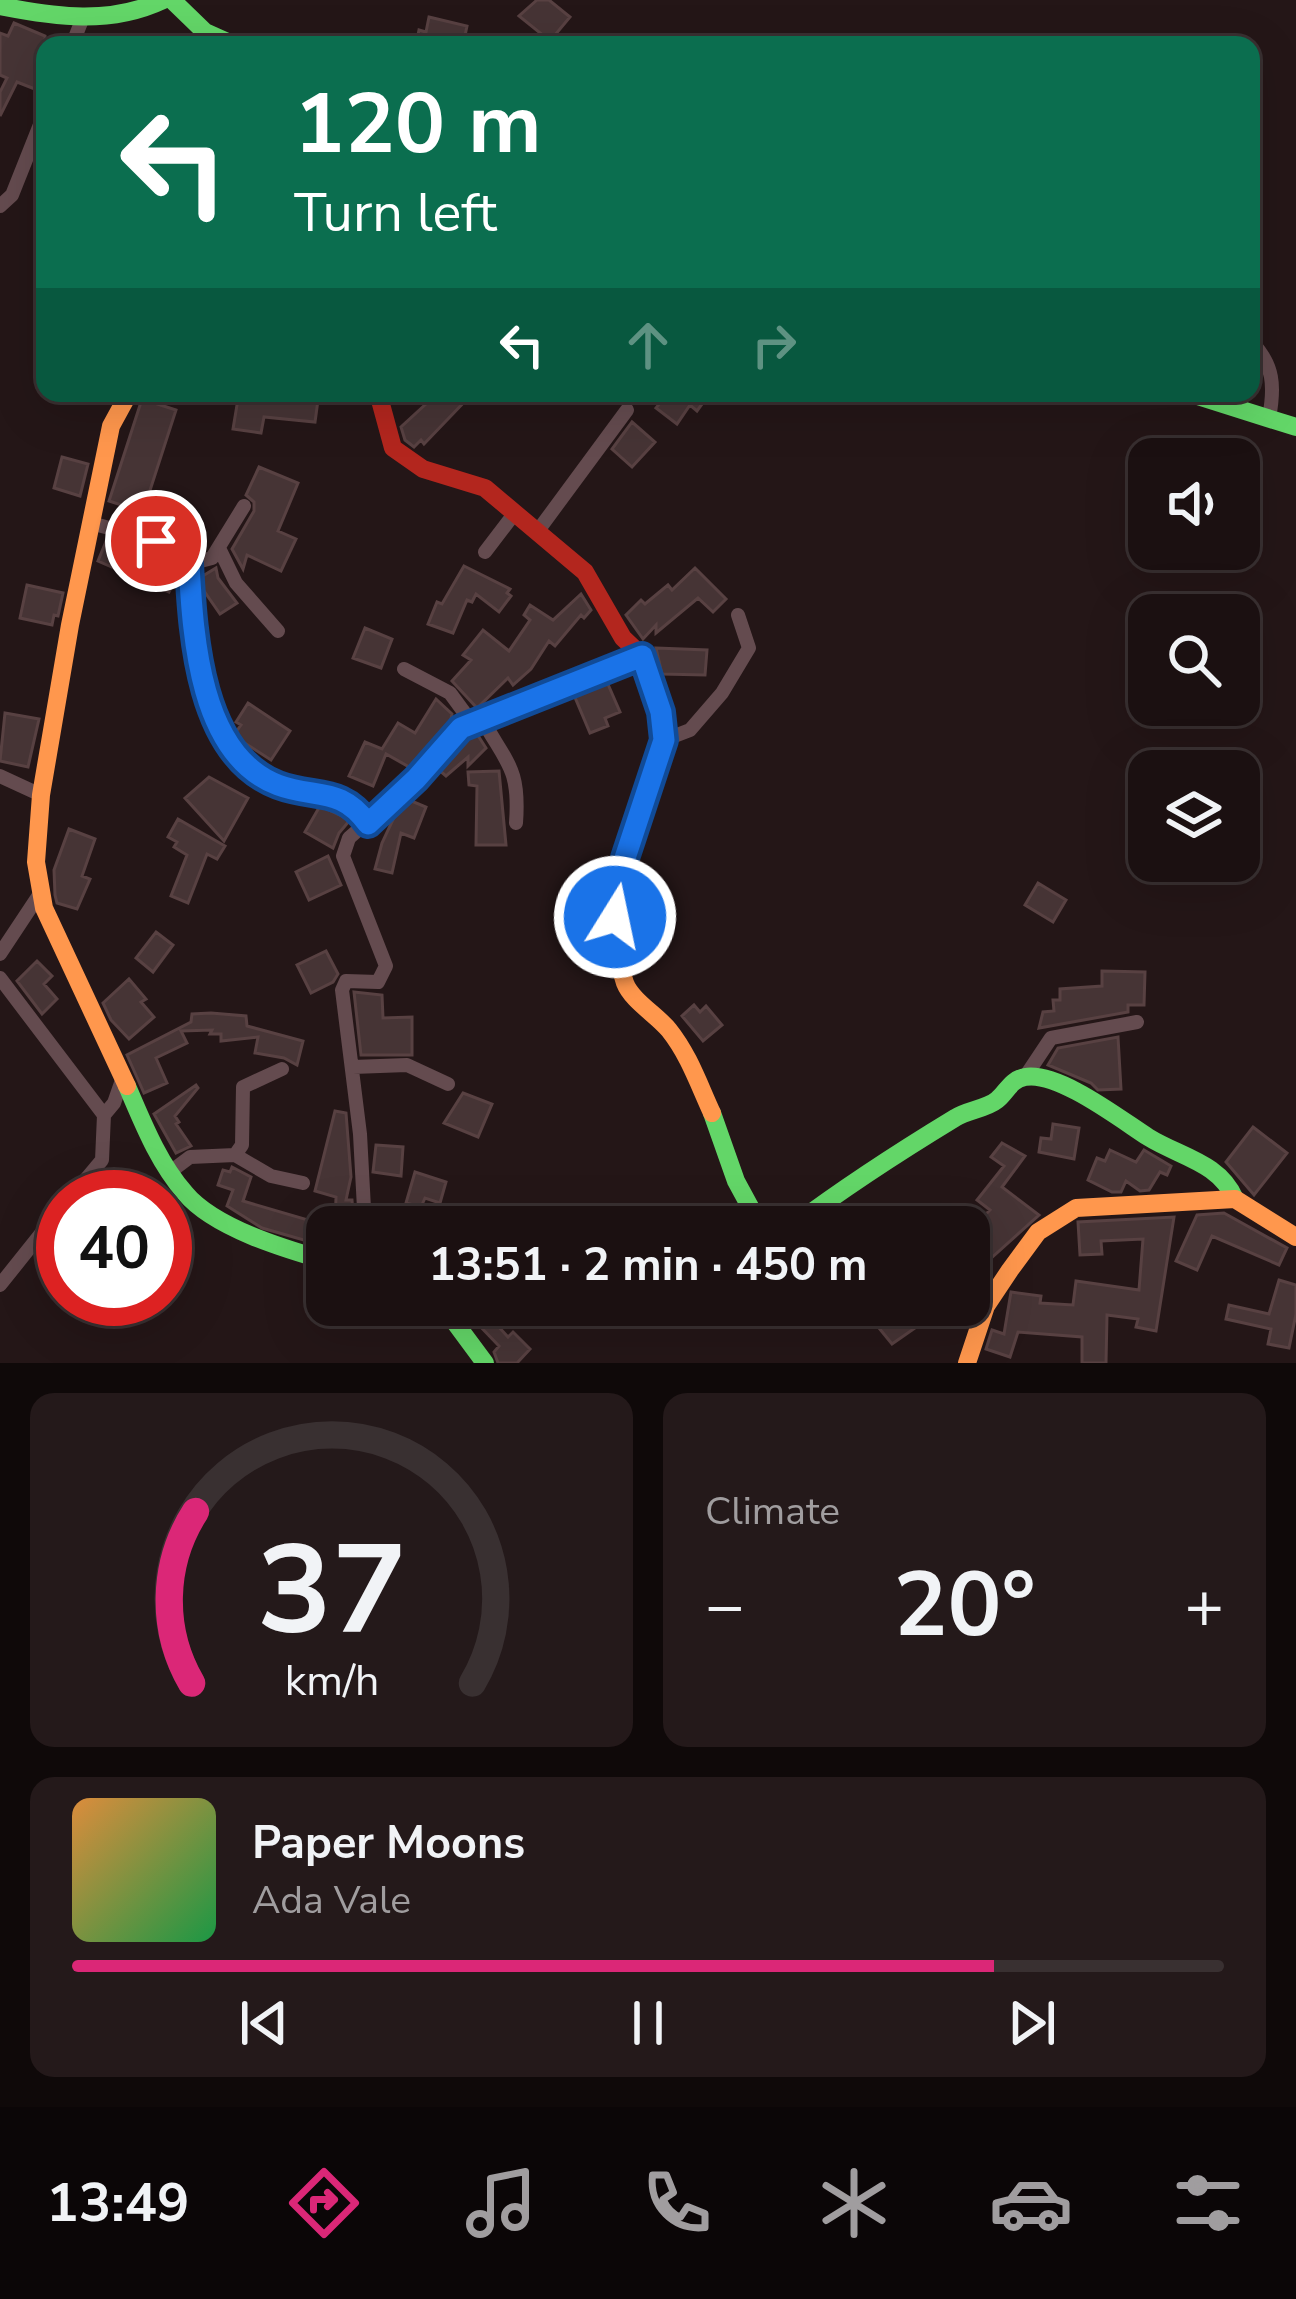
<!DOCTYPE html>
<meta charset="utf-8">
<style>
:root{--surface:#1b1011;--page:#24191a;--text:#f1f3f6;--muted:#a09d9f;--line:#393031;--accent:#db2777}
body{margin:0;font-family:"Nunito Sans",sans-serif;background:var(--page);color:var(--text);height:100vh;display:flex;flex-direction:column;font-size:45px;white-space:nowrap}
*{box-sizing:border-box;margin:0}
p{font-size:39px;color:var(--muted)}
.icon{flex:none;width:66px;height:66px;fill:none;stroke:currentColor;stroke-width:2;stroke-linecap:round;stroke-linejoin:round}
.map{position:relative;height:1363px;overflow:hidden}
.drawer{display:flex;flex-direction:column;gap:30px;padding:30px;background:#0f0909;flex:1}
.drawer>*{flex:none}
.top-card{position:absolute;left:36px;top:36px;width:1224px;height:366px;border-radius:24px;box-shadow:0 12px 48px #0002,0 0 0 3px var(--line);background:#0b6e4f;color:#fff;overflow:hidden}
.fabs{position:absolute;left:1128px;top:438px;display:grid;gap:24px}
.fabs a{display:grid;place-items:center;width:132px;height:132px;border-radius:24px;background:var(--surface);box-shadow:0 12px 48px #0002,0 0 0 3px var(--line);font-size:60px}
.speed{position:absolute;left:36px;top:1170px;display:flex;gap:24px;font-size:60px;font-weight:700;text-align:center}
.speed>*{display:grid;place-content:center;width:156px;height:156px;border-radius:50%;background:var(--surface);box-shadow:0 12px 48px #0002,0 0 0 3px var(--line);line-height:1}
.speed .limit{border:18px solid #d22;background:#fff;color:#111}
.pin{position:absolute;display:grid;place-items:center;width:102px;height:102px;color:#fff;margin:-51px;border:6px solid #fff;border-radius:50%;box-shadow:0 3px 12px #0007}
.me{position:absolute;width:132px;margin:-66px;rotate:10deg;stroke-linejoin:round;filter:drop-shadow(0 0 9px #0008)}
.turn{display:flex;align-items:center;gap:42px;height:252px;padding:0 60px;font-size:54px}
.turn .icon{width:156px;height:156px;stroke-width:2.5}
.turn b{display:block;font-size:84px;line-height:102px}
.lanes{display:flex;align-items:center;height:114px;padding:0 60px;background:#0003;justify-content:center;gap:60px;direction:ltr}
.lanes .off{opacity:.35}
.big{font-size:90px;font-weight:700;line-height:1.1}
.drawer .card{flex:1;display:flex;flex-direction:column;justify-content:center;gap:18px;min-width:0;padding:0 42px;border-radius:24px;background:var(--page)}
.drawer .dial{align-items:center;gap:0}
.dial svg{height:312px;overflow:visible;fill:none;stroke:var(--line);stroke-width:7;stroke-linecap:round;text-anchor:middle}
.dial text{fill:var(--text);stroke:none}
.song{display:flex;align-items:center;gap:36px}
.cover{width:144px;height:144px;border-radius:18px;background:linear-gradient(135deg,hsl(30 70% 55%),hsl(140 70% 35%))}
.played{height:12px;border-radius:6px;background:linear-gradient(90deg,var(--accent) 80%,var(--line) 80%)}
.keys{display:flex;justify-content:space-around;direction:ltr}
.heat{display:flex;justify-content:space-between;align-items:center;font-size:66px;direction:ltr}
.drawer .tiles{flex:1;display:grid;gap:30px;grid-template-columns:1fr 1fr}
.card:last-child{grid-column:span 2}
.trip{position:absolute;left:306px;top:1206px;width:684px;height:120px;border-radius:24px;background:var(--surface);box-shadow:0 12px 48px #0002,0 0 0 3px var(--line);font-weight:700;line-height:120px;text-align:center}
.tabs{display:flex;height:192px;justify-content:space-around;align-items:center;background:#0b0607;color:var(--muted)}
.tabs .icon{width:84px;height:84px}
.tabs .selected{color:var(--accent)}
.tabs b{font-size:54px;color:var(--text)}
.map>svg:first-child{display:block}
</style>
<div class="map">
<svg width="1296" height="1363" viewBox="0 0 1296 1363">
<rect width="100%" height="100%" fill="#241617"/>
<path fill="#463435" stroke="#584142" stroke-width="3" d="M 537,0 L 549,0 L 570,17 L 550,41 L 519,16 Z
M 429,17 L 467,26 L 463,45 L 416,45 L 419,30 L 426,32 Z
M 14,23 L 45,36 L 45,93 L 17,82 L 0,116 L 0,92 L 7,78 L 0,75 L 0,33 L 8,36 Z
M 239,393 L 319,393 L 315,422 L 264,417 L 261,433 L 233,429 Z
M 418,393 L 462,393 L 468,398 L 424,444 L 421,440 L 414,447 L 405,440 L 401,427 L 428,402 Z
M 668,393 L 710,393 L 697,411 L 690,405 L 677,424 L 656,408 Z
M 142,399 L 176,410 L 143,512 L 109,501 Z
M 632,422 L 655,442 L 632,467 L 612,449 Z
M 62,457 L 88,464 L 80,496 L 54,488 Z
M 259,467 L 298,483 L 278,531 L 296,539 L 281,571 L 247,555 L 243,569 L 232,549 L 254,511 L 254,502 L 246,495 Z
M 107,539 L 148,550 L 168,563 L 166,570 L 177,575 L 169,592 L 98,561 Z
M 464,566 L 510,589 L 507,593 L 511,596 L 499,612 L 476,594 L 472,602 L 467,600 L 453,633 L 428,624 L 437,602 L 442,604 Z
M 216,568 L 218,578 L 237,603 L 220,614 L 202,588 L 201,577 Z
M 695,568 L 726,599 L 713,612 L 698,598 L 656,633 L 656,625 L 643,639 L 626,615 L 641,600 L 645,604 L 668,585 L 672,590 Z
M 27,585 L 63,593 L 58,616 L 54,615 L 52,625 L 20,618 Z
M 581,594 L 591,610 L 584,618 L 581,615 L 555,646 L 549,641 L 531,669 L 513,685 L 508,678 L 477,708 L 452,681 L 471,660 L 463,655 L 483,630 L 509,651 L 530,620 L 524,615 L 530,605 L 553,620 Z
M 365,628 L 392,639 L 381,668 L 353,658 Z
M 656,648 L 707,650 L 705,675 L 662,674 Z
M 607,682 L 620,712 L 605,718 L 608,726 L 590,733 L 574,695 Z
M 436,699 L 452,714 L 450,723 L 411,768 L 386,754 L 373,786 L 349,776 L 365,742 L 382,749 L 398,723 L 415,733 Z
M 248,703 L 290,731 L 271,760 L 240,740 L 236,732 L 241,725 L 236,722 Z
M 5,713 L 39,719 L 28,767 L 0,761 Z
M 477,734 L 486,748 L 468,766 L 468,757 L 446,776 L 439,770 L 468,737 Z
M 499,771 L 506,845 L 476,845 L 477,786 L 469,785 L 468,772 Z
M 209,777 L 248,798 L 224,841 L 185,798 Z
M 409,800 L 426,807 L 414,838 L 401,833 L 392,873 L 375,869 L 382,843 L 397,811 Z
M 320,806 L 350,820 L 339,833 L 333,848 L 305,832 Z
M 178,819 L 225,846 L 217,859 L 207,854 L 188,903 L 171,896 L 187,855 L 174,847 L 177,842 L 168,837 Z
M 69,829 L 95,839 L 82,876 L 90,879 L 77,909 L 57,903 L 55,895 L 54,870 Z
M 328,856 L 341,885 L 309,900 L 296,872 Z
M 1038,883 L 1066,900 L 1053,922 L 1025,905 Z
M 156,932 L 173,945 L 153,972 L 136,958 Z
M 326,951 L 338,974 L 333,982 L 311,993 L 297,965 Z
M 37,961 L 52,976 L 44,984 L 57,999 L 42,1014 L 17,981 Z
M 1102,971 L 1145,972 L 1144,1005 L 1128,1005 L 1128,1012 L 1039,1028 L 1043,1012 L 1054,1011 L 1053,1000 L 1060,1000 L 1060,989 L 1102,986 Z
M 129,979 L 146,999 L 141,1002 L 154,1017 L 129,1039 L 111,1020 L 103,1003 Z
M 354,992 L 382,995 L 383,1018 L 412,1017 L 412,1055 L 361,1055 Z
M 694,1005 L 700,1012 L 706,1006 L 722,1025 L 703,1041 L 682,1016 Z
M 211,1013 L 246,1016 L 247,1026 L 303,1041 L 297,1065 L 284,1058 L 255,1053 L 258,1037 L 221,1041 L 221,1034 L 210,1034 L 212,1030 L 181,1031 L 187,1043 L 156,1058 L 167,1083 L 144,1093 L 127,1055 L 191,1022 L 192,1014 Z
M 1118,1037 L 1121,1089 L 1098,1090 L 1091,1083 L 1048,1065 L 1058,1048 Z
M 196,1085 L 198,1088 L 175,1116 L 179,1122 L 176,1124 L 191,1146 L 176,1153 L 154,1114 Z
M 463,1093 L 492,1104 L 478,1137 L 444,1123 Z
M 335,1111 L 346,1113 L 351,1177 L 346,1200 L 352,1200 L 354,1227 L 335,1227 L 336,1197 L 315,1191 Z
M 1053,1124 L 1079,1128 L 1074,1159 L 1039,1152 L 1041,1138 L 1051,1139 Z
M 1253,1127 L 1287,1153 L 1254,1195 L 1226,1162 Z
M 1002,1143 L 1025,1156 L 1002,1187 L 1039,1215 L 988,1261 L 969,1242 L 969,1231 L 990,1210 L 977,1200 L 1004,1166 L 991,1157 Z
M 376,1145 L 403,1147 L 401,1176 L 373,1172 Z
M 1110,1150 L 1136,1162 L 1144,1150 L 1171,1166 L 1167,1175 L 1160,1172 L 1149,1190 L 1140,1191 L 1126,1181 L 1121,1192 L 1112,1192 L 1088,1180 L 1097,1158 L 1105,1161 Z
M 232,1167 L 251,1177 L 243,1201 L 311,1221 L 313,1216 L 329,1222 L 321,1245 L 262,1228 L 227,1206 L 233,1190 L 218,1185 L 223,1170 L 230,1172 Z
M 415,1172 L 446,1182 L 440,1203 L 425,1198 L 421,1207 L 406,1203 Z
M 1224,1213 L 1287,1248 L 1279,1265 L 1212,1236 L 1197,1270 L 1176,1261 L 1197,1215 Z
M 1174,1217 L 1156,1331 L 1136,1327 L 1138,1319 L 1107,1315 L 1106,1363 L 1082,1363 L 1082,1337 L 1018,1332 L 1010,1357 L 986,1349 L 992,1330 L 1004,1334 L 1011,1292 L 1041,1296 L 1040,1303 L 1073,1305 L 1076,1281 L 1139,1290 L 1143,1239 L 1101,1241 L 1102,1254 L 1080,1255 L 1078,1222 Z
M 1279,1280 L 1296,1285 L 1296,1314 L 1289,1348 L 1268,1344 L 1271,1329 L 1226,1319 L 1229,1305 L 1269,1314 Z
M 914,1305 L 948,1305 L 892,1344 L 879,1328 Z
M 486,1313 L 508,1337 L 513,1332 L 530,1349 L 517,1363 L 498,1363 L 494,1352 L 499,1346 L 476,1322 Z"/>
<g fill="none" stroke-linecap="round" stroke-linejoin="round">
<path stroke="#644b4f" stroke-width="14" d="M 72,45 L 84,15
M 0,206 L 12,195 L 45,112
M 1251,341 C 1274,365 1275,386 1269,418
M 91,523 L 156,541 L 189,564 C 193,635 199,754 278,785 C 316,800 341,786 368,824
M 537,532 L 627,410
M 219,548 L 236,583 L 278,631
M 485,552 L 514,514
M 189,564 L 212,558 L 244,506
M 404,669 L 450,693 L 472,723
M 482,719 C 507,764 520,768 516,823
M 664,740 L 690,730 L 722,693 L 749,648 L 738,615
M 0,776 L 41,795
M 0,954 L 41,892
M 0,978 L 104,1115
M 353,1067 L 407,1065 L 448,1084
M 1025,1077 L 1051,1038 L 1137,1022
M 235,1155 L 271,1176 L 303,1183
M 170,1172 L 190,1157 L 235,1155 L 242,1145 L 243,1087 L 282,1069
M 71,1197 L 102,1160 L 104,1115 L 114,1103 L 122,1080
M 365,1227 L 360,1134 L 342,990 L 346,981 L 378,982 L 386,966 L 343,856 L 349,838 L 416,779 L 461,728 L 642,656
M 0,1285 L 63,1206
M 457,1323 L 479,1305"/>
<path stroke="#63d668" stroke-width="18" d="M 172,0 L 205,32 L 209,45
M 0,6 C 56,17 110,25 163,0
M 205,32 L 234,45
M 1188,393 L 1296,427
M 127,1086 C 143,1123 158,1162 185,1193 C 214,1228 285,1249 327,1261
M 712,1113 L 736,1181 L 755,1216 L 793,1226 C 845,1187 899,1152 955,1118 C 967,1110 986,1109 997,1100 C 1007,1092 1010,1080 1025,1077 C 1058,1071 1120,1119 1148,1137 C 1180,1157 1219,1162 1235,1199
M 442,1305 L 485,1363"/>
<path stroke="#ff974d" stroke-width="18" d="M 659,756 C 636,828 598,907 625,983 C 632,1001 657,1015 669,1030 C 689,1055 699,1085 712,1113
M 127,1086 L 44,908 L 36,862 L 41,795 L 70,625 L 111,426 L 129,393
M 967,1363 L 986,1306 L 1010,1270 L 1038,1232 L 1076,1208 L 1235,1199 L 1296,1237"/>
<path stroke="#b3261e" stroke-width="18" d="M 378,393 L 393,448 L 423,469 L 485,488 L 585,572 L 623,638 L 642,656 L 661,712 L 664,740 L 659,756"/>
</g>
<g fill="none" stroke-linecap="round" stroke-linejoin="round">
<g stroke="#114b97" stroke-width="30">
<path id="route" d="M 156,541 L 189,564 C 193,635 199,755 278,785 C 315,799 341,786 368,824 L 416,779 L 461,728 L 642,656 L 661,712 L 664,740 L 625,858 L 615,917"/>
</g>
<use href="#route" stroke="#1a73e8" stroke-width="21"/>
</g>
</svg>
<div class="fabs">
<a><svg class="icon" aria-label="sound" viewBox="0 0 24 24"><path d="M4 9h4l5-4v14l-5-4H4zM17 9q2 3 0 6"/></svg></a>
<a><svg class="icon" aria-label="search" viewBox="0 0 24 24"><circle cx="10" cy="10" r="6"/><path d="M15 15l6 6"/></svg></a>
<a><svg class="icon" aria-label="layers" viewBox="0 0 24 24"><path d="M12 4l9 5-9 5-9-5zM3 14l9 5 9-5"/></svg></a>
</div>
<div class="speed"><div class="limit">40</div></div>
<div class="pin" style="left:156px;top:541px;background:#d93025"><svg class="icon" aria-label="arrive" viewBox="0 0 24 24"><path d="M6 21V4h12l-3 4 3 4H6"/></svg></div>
<svg class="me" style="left:615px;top:917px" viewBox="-20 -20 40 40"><circle r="17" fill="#1a73e8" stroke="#fff" stroke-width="3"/><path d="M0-11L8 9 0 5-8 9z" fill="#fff"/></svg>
<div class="trip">13:51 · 2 min · 450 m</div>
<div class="top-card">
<div class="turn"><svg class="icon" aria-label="left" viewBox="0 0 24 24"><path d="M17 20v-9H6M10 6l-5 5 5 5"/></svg><div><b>120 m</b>Turn left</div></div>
<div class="lanes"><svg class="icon" aria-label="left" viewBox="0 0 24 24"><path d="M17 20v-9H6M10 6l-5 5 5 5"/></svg><svg class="icon off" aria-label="ahead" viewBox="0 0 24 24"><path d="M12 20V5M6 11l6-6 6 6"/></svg><svg class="icon off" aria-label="right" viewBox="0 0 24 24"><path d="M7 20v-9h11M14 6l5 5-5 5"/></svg></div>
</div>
</div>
<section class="drawer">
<div class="tiles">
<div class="card dial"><svg viewBox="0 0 100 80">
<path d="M14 69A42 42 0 1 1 86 69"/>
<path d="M14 69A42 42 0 0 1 15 25" stroke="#db2777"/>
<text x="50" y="56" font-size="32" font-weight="700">37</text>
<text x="50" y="72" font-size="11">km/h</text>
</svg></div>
<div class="card"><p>Climate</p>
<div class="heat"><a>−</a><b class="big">20°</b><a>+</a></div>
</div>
<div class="card">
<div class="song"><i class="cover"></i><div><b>Paper Moons</b><p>Ada Vale</p></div></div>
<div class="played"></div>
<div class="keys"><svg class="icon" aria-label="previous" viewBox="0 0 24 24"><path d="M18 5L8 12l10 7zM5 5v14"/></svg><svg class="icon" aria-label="pause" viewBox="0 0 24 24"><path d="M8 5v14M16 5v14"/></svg><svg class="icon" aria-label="next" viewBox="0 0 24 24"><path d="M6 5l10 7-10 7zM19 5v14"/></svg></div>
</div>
</div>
</section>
<nav class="tabs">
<b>13:49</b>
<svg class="icon selected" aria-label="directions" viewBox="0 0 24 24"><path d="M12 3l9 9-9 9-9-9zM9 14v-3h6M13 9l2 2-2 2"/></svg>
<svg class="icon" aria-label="music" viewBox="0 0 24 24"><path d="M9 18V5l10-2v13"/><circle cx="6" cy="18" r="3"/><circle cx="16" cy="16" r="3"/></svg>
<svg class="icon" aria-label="phone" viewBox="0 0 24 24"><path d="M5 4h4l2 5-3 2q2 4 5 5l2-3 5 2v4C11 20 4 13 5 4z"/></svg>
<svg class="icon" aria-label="climate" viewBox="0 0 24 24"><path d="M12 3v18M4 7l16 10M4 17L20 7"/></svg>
<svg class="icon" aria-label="car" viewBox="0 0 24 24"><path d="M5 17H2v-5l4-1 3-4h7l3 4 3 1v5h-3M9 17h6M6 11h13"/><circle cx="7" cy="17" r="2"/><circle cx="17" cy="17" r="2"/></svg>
<svg class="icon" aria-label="filters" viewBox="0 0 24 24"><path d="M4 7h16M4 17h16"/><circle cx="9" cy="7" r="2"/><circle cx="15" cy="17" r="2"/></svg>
</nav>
